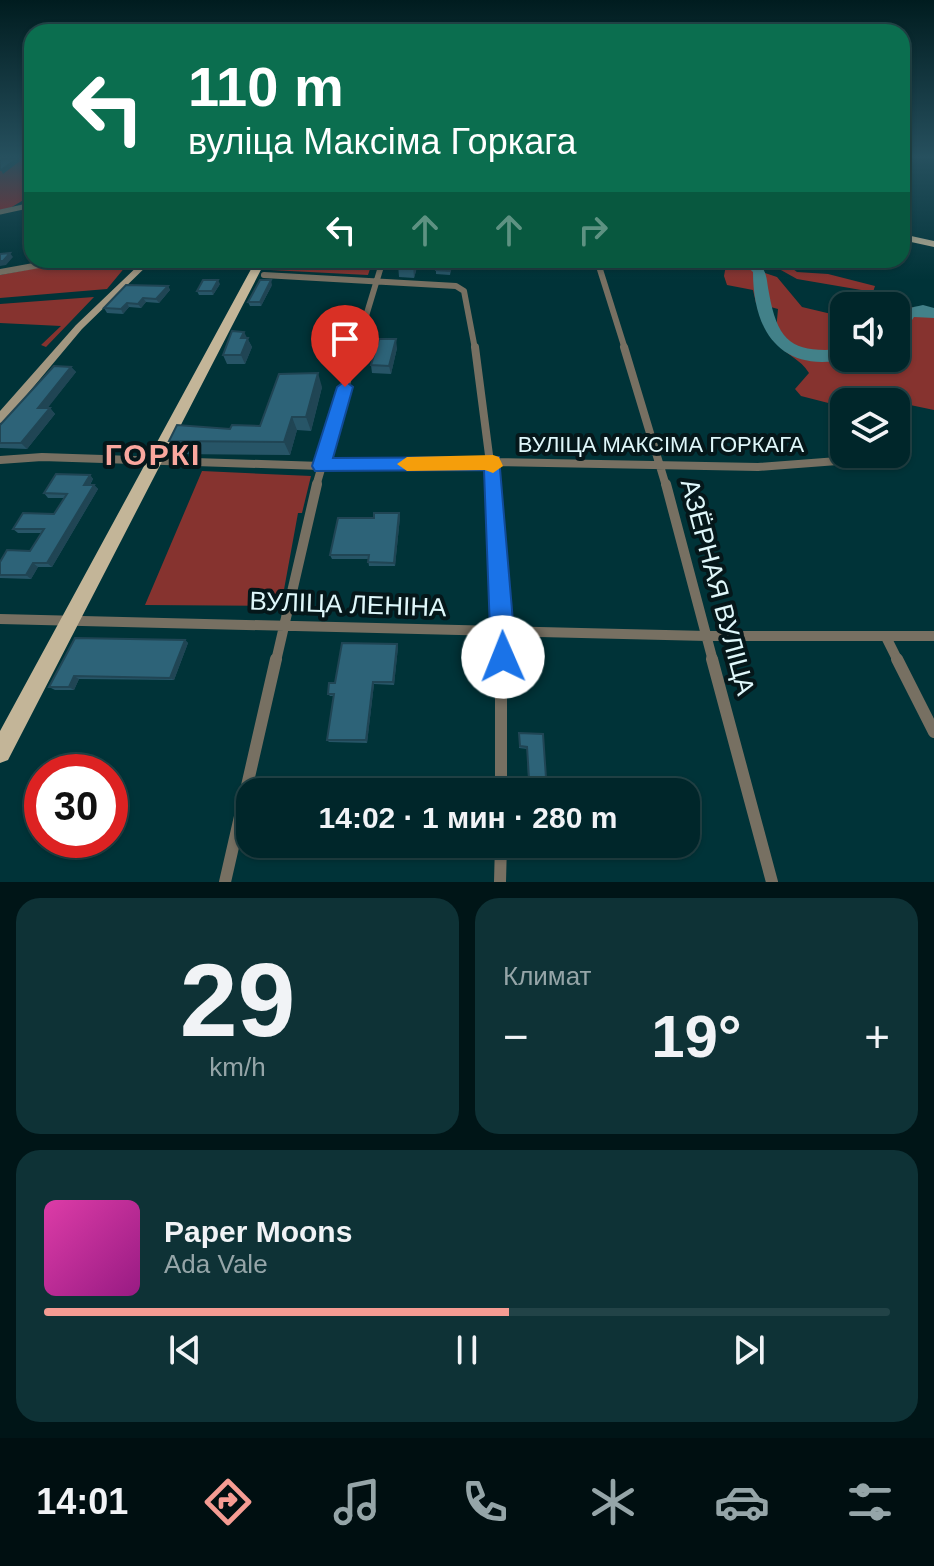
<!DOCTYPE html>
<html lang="ru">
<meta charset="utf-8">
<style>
:root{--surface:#00262a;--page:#0e3236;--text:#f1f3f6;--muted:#95a5a8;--line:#224347;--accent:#f59c93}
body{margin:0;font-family:Arial,sans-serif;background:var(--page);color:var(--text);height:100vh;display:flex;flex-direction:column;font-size:30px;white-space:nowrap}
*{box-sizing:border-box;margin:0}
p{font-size:26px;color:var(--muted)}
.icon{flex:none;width:44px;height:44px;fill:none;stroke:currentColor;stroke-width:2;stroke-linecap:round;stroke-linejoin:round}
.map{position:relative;height:882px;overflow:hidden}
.side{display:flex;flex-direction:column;gap:16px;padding:16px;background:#001517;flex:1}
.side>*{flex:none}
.banner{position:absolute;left:24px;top:24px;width:886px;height:244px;border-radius:24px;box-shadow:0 2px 6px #0004,0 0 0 2px var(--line);background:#0b6e4f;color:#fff;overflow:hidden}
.fabs{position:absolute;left:830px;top:292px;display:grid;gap:16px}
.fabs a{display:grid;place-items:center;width:80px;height:80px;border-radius:16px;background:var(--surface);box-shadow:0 2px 6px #0004,0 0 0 2px var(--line);font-size:40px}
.speed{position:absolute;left:24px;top:754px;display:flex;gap:16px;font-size:40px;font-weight:700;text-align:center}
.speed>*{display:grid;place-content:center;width:104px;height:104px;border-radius:50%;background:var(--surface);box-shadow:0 2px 6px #0004,0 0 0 2px var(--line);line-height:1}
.speed .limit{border:12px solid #d22;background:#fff;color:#111}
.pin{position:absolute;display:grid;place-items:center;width:68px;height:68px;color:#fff;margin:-82px -34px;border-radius:50% 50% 50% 0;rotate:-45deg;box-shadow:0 0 8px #0007}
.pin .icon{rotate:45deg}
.me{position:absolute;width:88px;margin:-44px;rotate:359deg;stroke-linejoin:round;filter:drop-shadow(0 0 6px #0008)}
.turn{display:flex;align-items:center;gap:28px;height:168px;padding:0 32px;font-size:36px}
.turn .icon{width:104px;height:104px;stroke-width:2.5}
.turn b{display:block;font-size:56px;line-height:68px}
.lanes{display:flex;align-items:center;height:76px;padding:0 32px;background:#0003;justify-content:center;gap:40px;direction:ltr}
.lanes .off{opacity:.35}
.big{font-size:60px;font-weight:700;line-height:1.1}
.side .card{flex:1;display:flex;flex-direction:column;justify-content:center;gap:12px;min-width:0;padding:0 28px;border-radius:24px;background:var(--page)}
.side .dial{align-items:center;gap:0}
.dial b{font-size:104px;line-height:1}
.song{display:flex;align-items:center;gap:24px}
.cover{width:96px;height:96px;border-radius:12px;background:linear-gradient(135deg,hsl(320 70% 55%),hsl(310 70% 35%))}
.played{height:8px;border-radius:4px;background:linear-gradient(90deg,var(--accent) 55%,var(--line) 55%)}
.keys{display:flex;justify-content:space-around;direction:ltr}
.heat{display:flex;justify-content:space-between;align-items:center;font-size:44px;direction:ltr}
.side .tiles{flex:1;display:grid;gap:16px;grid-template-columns:1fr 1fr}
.card:last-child{grid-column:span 2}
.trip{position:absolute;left:236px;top:778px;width:464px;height:80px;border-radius:24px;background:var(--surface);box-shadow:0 2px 6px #0004,0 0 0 2px var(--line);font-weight:700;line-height:80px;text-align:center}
.menu{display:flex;height:128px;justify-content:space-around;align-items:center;background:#000f11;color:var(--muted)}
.menu .icon{width:56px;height:56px}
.menu .current{color:var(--accent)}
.menu b{font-size:36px;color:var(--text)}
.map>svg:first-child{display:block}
</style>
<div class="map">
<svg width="934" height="882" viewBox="0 0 934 882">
<rect width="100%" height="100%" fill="#003338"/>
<path fill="#86332f" d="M 276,260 L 373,260 L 368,275 L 270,270 Z
M 727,260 L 777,277 L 802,307 L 844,317 L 844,358 L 896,358 L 896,306 L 872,306 L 880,296 L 934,315 L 934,410 L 896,402 L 844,402 L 844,407 L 801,396 L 795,389 L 809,373 C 801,359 785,355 775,341 L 778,309 L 756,303 L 753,290 L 727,285 L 724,276 Z
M 763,260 L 781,260 L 797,272 L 828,274 L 875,286 L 873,292 L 797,279 Z
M 46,266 L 126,266 L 107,289 L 0,298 L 0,275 Z
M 94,297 L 46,347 L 41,345 L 61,326 L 0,323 L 0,304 Z
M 202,471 L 311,476 L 302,513 L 298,513 L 283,595 L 277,606 L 145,605 Z"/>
<path fill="#a12022" d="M 0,156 L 32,156 L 32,195 L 0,214 Z"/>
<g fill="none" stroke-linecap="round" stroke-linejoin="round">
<path fill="#428189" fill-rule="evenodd" d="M 740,260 L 755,260 C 768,271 766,278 769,293 C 778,345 795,353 844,349 L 844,358 L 850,358 C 784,375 753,335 753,272 Z
M 923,305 L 934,308 L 934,318 L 914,317 L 910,323 L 912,337 L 896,347 C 896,319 892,311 923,305 Z"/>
<path stroke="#777062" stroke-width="5" d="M 0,212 L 32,205"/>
<path stroke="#777062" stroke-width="6" d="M 597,260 L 625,349
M 0,272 L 56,262 L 146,262
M 264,275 L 456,286 L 464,291 L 475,349
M 356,349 L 383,260"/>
<path stroke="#777062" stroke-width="8" d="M 475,347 L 493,486
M 624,347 L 666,486
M 0,460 L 42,457 L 321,466 L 493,462 L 758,467 L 890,457
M 316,486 L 357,347"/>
<path stroke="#777062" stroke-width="10" d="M 493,484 L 501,661
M 666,484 L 713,661
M 0,619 L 707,636 L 934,636
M 886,637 L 898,661
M 276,661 L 317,484"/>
<path stroke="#777062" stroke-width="12" d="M 712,659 L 772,882
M 897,659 L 934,732
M 501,792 L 501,659
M 225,882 L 276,659
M 500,882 L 501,844"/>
<path fill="#a29781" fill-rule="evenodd" d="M 144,260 L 153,260 L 82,329 L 4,422 L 0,423 L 0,411 L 76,325 Z"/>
<path fill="#c3b598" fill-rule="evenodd" d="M 902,234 L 934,241 L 934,247 L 902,240 Z
M 256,260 L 266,260 L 8,760 L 0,763 L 0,731 Z"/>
</g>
<path fill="#275567" d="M 419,260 L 414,278 L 399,277 L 398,264 Z
M 453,260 L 450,275 L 436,274 L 436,270 Z
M 220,284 L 213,295 L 199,295 L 197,291 Z
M 272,285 L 261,306 L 250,306 L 248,302 Z
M 168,286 L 170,290 L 159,303 L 146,302 L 141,308 L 129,307 L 123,314 L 107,313 L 104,308 Z
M 247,338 L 252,347 L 245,364 L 227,364 L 223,355 Z
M 397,348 L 391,374 L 372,373 L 371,365 Z
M 71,367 L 76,372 L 47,408 L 50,408 L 55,414 L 27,449 L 0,448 L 0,425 Z
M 322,387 L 311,431 L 297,430 L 290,455 L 177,454 L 169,441 L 230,429 L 260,426 Z
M 90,475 L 93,479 L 90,485 L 94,485 L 98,489 L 52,567 L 38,567 L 31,579 L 0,578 L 0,562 L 30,551 L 41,533 L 18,533 L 13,529 L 54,514 L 64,498 L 48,498 L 44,493 Z
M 399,513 L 400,517 L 395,566 L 369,566 L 368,559 L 332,559 L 330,555 L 374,518 Z
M 75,638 L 185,640 L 188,643 L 174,680 L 79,679 L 74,690 L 55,690 L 49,687 Z
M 397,644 L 398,647 L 394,685 L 374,684 L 367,743 L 329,742 L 327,740 L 334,696 L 330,696 L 328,694 L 335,683 Z
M 519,733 L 546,778 L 545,780 L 528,779 L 527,749 L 519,748 Z"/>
<path fill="#204554" d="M 18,158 L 20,161 L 3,174 L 1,170 Z
M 10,253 L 13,257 L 6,265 L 0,266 L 0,261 Z
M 414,260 L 419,260 L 414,278 L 413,265 Z
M 218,280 L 220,284 L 213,295 L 212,291 Z
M 271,280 L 272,285 L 261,306 L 260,302 Z
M 168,286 L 170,290 L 159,303 L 156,299 Z
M 143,298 L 146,302 L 141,308 L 138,304 Z
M 127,303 L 129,307 L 123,314 L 121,309 Z
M 244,332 L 252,347 L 245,364 L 241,355 L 241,338 Z
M 396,339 L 397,348 L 391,374 L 389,366 Z
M 71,367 L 76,372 L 43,414 L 38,408 Z
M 318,373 L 322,387 L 311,431 L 306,417 Z
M 50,408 L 55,414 L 27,449 L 21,443 Z
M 292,417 L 297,430 L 290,455 L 284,442 Z
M 90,475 L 93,479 L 87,489 L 84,485 Z
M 94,485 L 98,489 L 52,567 L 47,563 Z
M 399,513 L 400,517 L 395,566 L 394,563 Z
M 33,563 L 38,567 L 31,579 L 26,575 Z
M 185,640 L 188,643 L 174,680 L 170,678 Z
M 397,644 L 398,647 L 394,685 L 393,682 Z
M 74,676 L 79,679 L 74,690 L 69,687 Z
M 373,682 L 374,684 L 367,743 L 366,740 Z"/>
<path fill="#2d6378" stroke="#204554" stroke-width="2" d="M 18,158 L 1,170 L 0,170 L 0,159 Z
M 10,253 L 3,261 L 0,261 L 0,254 Z
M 399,260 L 414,260 L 413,265 L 398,264 Z
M 438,260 L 452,260 L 450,271 L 436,270 Z
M 203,280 L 218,280 L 212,291 L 197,291 Z
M 260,280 L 271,280 L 260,302 L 248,302 Z
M 126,285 L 168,286 L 156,299 L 143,298 L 138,304 L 127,303 L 121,309 L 104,308 Z
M 232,331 L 244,332 L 241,338 L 248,338 L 241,355 L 223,355 Z
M 379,339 L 396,339 L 389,366 L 371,365 Z
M 54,366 L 71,367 L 38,408 L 50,408 L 21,443 L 0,443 L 0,425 Z
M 318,373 L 306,417 L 292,417 L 284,442 L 169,441 L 177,425 L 230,429 L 232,425 L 260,426 L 279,374 Z
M 56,474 L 90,475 L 84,485 L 94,485 L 47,563 L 33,563 L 26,575 L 0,575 L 0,562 L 7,550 L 30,551 L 44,529 L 13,529 L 23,513 L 54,514 L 67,494 L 44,493 Z
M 374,513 L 399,513 L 394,563 L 368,562 L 369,555 L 330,555 L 338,518 L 374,518 Z
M 75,638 L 185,640 L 170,678 L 74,676 L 69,687 L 49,687 Z
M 342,643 L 397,644 L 393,682 L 373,682 L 366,740 L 327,740 L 334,694 L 328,694 L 329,683 L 335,683 Z
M 519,733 L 543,734 L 546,778 L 529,778 L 527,747 L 520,746 Z"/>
<linearGradient id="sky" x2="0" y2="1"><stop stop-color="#001c1f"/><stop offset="0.56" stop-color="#26505e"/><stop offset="1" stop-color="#26505e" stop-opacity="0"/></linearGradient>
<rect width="934" height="280" fill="url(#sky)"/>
<path fill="#1a73e8" stroke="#114b97" stroke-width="2" d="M 345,381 L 353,387 L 333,458 L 499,457 L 516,657 L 512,666 L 503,670 L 495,666 L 491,657 L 484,470 L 315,471 L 312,466 L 337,387 Z"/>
<path fill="#f59e0b" d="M 493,455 L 499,457 L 503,466 L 493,473 L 485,470 L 407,471 L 397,464 L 407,457 Z"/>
<g text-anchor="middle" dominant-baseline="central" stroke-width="8" stroke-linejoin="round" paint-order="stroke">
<g font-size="22" fill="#dff7fa" stroke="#05171a">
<text x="661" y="444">ВУЛІЦА МАКСІМА ГОРКАГА</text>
</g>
<g font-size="26" fill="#dff7fa" stroke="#05171a">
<text transform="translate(718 587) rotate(75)">АЗЁРНАЯ ВУЛІЦА</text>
<text transform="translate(348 604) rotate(2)">ВУЛІЦА ЛЕНІНА</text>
</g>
<g font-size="30" font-weight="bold" letter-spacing="2" fill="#faa79e" stroke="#05171a">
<text x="153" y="454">ГОРКІ</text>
</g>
</g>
</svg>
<div class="fabs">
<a><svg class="icon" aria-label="sound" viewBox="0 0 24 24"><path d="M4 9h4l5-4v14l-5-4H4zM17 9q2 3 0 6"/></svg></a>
<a><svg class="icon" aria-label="layers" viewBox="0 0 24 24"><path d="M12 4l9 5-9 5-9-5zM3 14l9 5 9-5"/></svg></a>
</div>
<div class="speed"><div class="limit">30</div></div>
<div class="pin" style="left:345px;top:387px;background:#d93025"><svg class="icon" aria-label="arrive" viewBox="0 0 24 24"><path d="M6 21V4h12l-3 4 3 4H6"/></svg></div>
<svg class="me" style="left:503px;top:657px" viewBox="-20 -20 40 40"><circle r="19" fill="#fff"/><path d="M0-13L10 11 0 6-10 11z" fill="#1a73e8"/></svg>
<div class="trip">14:02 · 1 мин · 280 m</div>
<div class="banner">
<div class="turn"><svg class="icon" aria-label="left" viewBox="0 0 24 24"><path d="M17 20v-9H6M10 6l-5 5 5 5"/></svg><div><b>110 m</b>вуліца Максіма Горкага</div></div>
<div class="lanes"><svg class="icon" aria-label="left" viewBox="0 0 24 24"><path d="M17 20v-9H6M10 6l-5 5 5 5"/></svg><svg class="icon off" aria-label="ahead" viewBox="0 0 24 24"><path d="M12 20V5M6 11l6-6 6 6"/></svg><svg class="icon off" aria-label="ahead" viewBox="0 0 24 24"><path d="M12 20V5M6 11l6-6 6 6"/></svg><svg class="icon off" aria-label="right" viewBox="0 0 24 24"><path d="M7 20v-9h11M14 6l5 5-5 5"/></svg></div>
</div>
</div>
<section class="side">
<div class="tiles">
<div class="card dial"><b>29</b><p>km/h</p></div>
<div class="card"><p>Климат</p>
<div class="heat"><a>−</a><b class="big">19°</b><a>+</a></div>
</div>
<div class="card">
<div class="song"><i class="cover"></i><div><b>Paper Moons</b><p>Ada Vale</p></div></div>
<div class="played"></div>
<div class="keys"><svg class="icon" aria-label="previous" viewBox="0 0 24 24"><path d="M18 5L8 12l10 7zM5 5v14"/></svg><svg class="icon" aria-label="pause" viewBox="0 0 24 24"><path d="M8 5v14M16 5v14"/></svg><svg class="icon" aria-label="next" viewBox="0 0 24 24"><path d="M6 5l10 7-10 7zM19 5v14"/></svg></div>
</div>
</div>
</section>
<nav class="menu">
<b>14:01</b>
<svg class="icon current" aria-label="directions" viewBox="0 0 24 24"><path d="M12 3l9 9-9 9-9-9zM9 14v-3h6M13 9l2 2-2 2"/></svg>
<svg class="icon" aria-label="music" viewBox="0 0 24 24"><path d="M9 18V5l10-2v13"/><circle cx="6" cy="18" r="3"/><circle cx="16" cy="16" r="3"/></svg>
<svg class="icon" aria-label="phone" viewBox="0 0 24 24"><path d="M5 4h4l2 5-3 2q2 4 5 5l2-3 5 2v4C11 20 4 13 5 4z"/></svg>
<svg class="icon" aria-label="climate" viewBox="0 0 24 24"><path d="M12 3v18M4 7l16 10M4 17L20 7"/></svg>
<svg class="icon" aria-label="car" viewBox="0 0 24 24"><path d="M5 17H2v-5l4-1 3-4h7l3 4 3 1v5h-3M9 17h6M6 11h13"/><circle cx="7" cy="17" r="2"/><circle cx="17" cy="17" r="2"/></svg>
<svg class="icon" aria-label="filters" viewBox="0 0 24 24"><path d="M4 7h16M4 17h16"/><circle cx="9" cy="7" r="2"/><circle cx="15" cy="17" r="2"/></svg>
</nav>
